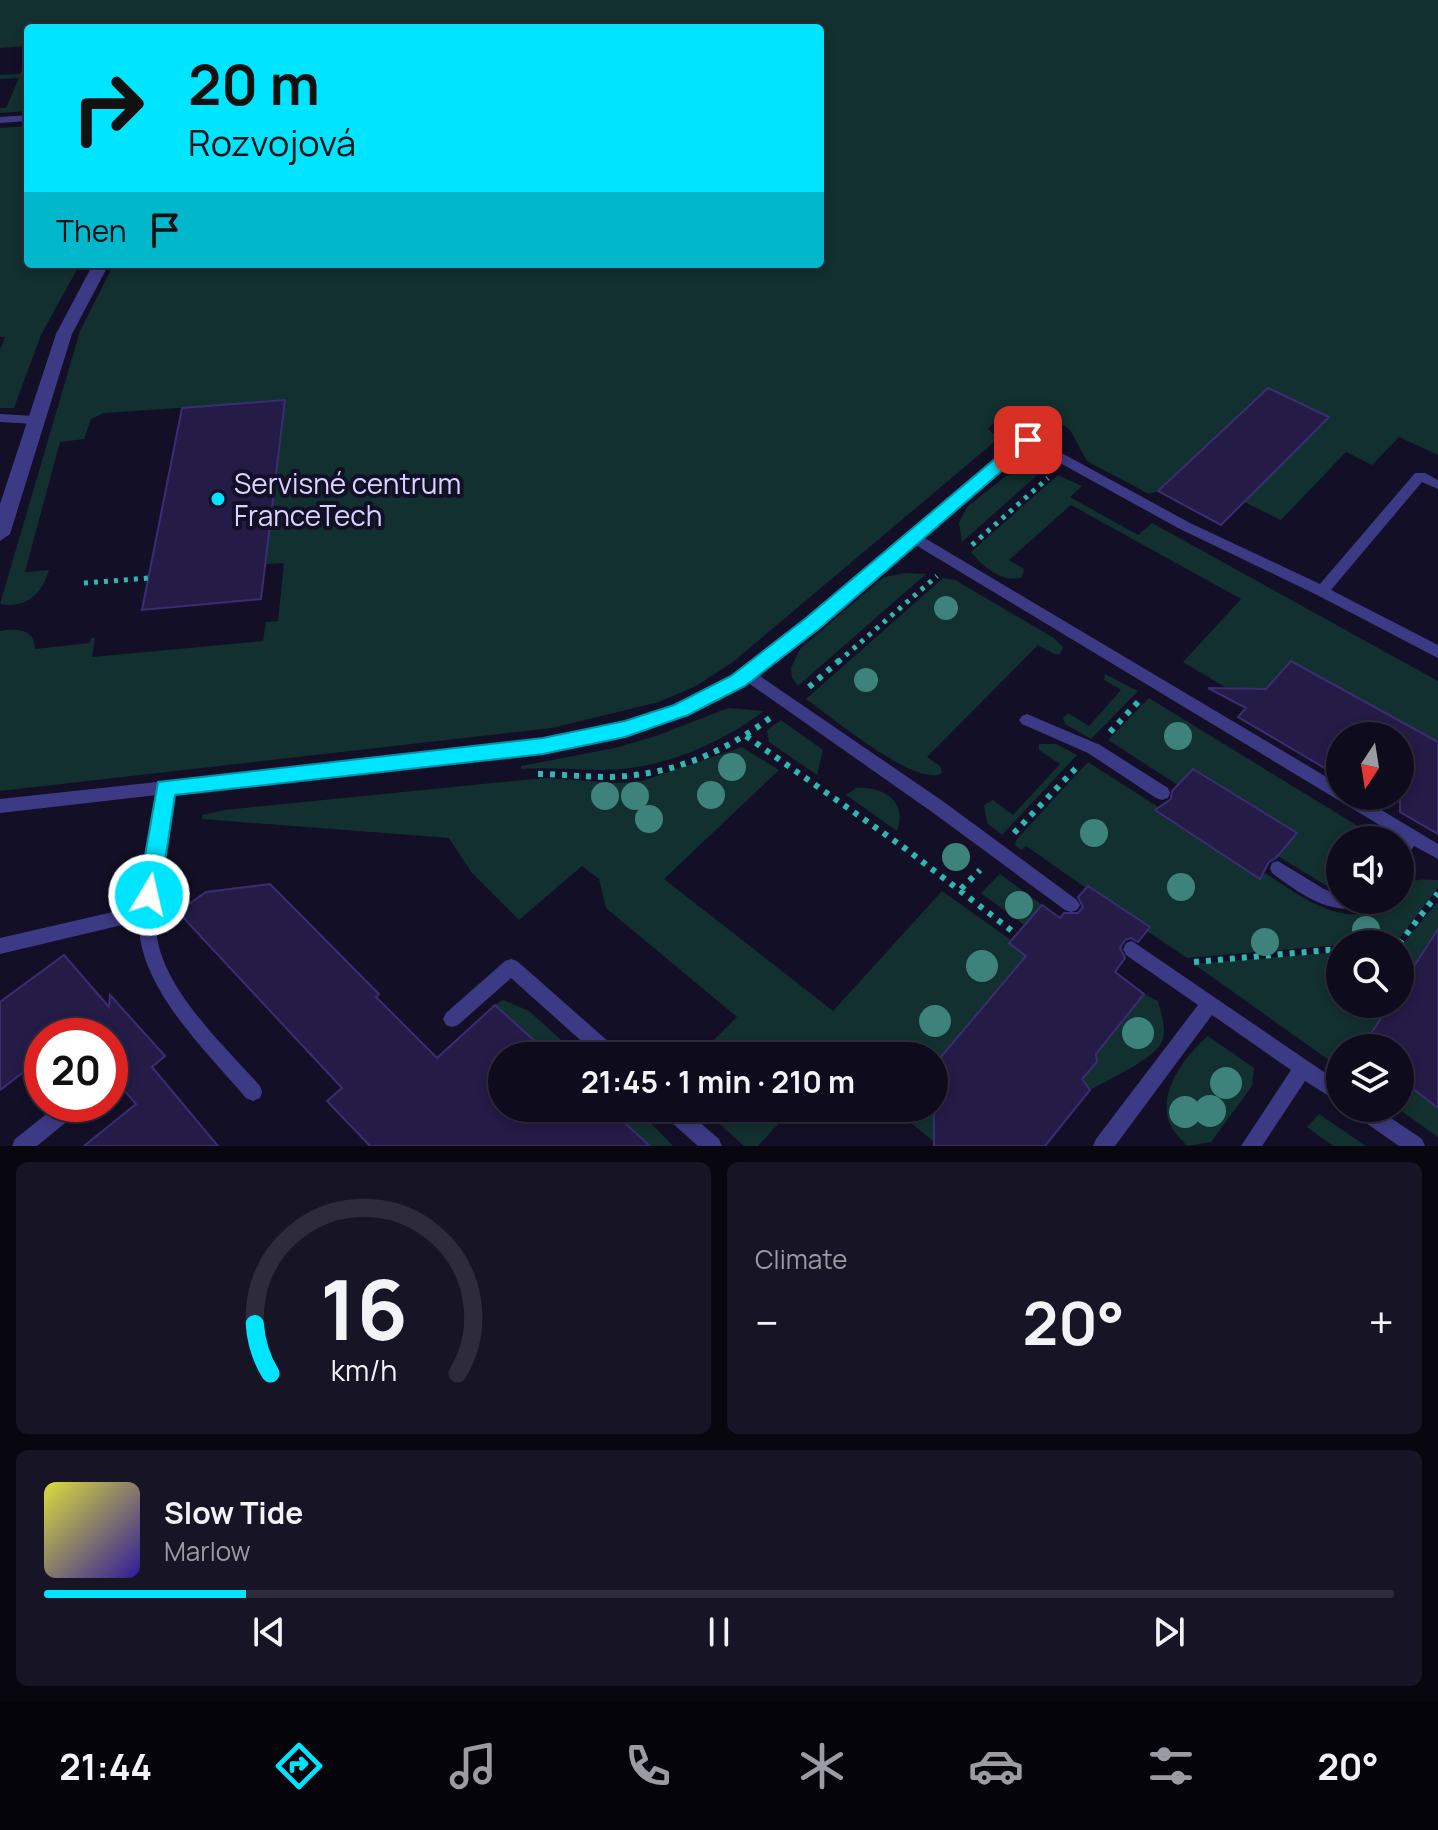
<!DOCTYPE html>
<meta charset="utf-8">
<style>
:root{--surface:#0e0b1c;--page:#171425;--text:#f1f3f6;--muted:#9b9ba3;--line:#2e2b3b;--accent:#00e5ff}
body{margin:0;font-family:Manrope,sans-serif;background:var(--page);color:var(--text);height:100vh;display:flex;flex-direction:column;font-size:30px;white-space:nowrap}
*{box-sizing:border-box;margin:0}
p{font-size:26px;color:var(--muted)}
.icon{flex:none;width:44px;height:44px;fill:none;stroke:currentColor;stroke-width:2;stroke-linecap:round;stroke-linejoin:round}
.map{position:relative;height:1146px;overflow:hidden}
.details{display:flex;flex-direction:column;gap:16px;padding:16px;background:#08060f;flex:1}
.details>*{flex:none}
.hud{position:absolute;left:24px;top:24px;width:800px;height:244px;border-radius:8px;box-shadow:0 4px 12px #0003,0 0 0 2px var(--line);background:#00e5ff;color:#111;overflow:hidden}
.needle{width:52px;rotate:192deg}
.buttons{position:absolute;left:1326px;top:722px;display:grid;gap:16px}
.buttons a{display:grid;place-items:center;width:88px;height:88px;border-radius:50%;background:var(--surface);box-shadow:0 4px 12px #0003,0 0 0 2px var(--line);font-size:40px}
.speed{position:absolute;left:24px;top:1018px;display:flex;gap:16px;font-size:40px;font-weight:700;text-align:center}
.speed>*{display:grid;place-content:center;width:104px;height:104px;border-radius:50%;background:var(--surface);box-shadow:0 4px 12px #0003,0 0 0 2px var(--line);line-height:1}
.speed .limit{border:12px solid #d22;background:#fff;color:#111}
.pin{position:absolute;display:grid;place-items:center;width:68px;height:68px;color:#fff;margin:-34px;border-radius:16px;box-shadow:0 4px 12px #0006}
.me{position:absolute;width:88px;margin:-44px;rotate:9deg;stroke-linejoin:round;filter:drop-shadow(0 0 6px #0008)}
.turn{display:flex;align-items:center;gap:28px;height:168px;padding:0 32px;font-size:36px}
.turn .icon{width:104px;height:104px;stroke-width:2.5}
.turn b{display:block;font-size:56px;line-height:68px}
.then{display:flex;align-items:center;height:76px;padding:0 32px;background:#0003;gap:16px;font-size:30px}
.big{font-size:60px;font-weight:700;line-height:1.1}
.details .tile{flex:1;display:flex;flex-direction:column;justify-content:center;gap:12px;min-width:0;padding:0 28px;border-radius:12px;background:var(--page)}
.details .dial{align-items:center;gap:0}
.dial svg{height:208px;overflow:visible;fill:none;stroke:var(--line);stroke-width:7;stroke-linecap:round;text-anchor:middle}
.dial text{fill:var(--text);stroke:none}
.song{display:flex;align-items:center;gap:24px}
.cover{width:96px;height:96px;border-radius:12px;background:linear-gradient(135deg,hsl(60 70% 55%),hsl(250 70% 35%))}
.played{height:8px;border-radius:4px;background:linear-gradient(90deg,var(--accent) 15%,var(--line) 15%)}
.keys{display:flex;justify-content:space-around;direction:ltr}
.heat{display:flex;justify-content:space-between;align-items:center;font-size:44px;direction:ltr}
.details .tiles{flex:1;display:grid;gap:16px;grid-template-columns:1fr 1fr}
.tile:last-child{grid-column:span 2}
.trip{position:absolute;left:488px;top:1042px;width:460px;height:80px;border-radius:40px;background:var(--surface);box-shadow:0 4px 12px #0003,0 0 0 2px var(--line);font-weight:700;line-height:80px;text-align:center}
.dock{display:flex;height:128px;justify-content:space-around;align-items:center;background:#06040b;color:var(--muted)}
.dock .icon{width:56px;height:56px}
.dock .active{color:var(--accent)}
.dock b{font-size:36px;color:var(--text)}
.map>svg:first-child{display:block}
</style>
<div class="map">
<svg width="1438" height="1146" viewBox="0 0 1438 1146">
<rect width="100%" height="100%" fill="#130f26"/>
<path fill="#12302f" d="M 0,0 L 1438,0 L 1438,455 L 1399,437 L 1372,465 L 1346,452 L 1281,520 L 1244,502 L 1328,417 L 1268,388 L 1158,491 L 1149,494 L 1087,461 L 1070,430 L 1060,423 L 1006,412 L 988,429 L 999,438 L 733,662 L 696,686 L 659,702 L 552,728 L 0,791 L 0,631 C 17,628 35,629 35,649 L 90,643 L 91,638 L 95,638 L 92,657 L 263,641 L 266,622 L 278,621 L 284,563 L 265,564 L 284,401 L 104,413 L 91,419 L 84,439 L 60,442 L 25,572 L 49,570 C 42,594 26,609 0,604 L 80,331 L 114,264 L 820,264 L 820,28 L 28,28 L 28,46 L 0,48 Z
M 28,57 L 28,111 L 0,113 L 0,108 L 6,108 L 19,78 L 0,79 L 0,75 L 20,74 Z
M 28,126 L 28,264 L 80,264 L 41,335 L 14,408 L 0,408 L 0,349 L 5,337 L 0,337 L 0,128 Z
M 1043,470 L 962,542 L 959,523 L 967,507 L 1006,476 Z
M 1058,475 L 1082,486 L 1070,497 L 1138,535 L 1152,523 L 1438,681 L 1438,742 L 1291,661 L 1266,689 L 1235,693 L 1183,662 L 1241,599 L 1071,505 L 1009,560 L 1024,569 L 1022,577 C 1003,584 982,566 971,552 Z
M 906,573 L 926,574 L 798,686 L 792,678 L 791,668 L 800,649 L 884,577 Z
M 943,578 L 955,580 L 1054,638 L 1063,647 L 1060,654 L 1054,654 L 1038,645 L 927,757 L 940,766 L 942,773 C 918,789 830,716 806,699 Z
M 1105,674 L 1138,691 L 1091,739 L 1065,724 L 1063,718 L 1068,713 L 1089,726 L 1121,690 L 1104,680 Z
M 1149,698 L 1361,828 L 1371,840 L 1340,840 L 1340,889 L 1325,885 L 1278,856 L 1296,834 L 1193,769 L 1178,785 L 1108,740 Z
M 728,708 L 764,711 C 719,745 659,770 602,770 C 575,770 549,767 521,769 L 521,766 L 615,748 L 656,736 Z
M 781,720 L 823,750 L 817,775 L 769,742 L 767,730 Z
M 1039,744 L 1056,744 L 1077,755 L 1002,835 L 987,823 L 984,805 L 993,800 L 1013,815 L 1060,764 L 1039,750 Z
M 742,747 L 779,770 L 664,879 L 833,1011 L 942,891 L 1011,940 L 1009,943 L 1026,956 L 934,1095 L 934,1056 L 698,1056 L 737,1017 L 606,908 L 599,879 L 582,866 L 519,920 L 472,873 L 449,838 L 202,819 L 202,815 L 225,810 L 522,780 L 548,778 L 617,783 L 642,781 Z
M 1088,762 L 1158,807 L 1156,811 L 1259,878 L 1265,873 C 1299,895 1350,936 1388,900 L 1400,900 L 1400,889 C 1412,878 1422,879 1438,880 L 1438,888 L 1398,940 L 1187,958 L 1147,931 L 1149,927 L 1088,886 L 1086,888 L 1026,846 L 1021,850 L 1015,845 L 1017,839 Z
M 856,788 C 883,786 908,801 897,831 L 846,795 Z
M 1000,874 L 1042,905 L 1024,925 L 981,893 Z
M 1438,902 L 1438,929 L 1400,988 L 1400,947 Z
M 1340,952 L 1340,1004 L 1390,1004 L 1366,1041 L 1370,1048 L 1340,1048 L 1340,1068 L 1194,964 Z
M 1144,994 L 1158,1001 C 1161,1014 1166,1026 1163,1039 C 1158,1058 1107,1080 1090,1090 L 1082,1079 L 1097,1062 L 1096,1054 Z
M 503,1000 L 529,1011 L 579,1056 L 551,1056 L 495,1005 Z
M 1208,1036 L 1254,1068 L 1252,1086 L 1211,1142 L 1187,1146 C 1182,1140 1174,1133 1171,1126 C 1155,1095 1185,1055 1208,1036 Z
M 1400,1079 L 1438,1108 L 1438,1137 L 1397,1108 L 1400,1108 Z
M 623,1108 L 636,1108 L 673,1146 L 650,1146 L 616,1115 Z
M 702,1108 L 793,1108 L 758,1146 L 744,1146 Z
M 893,1108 L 934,1108 L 939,1146 Z
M 1319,1114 L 1366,1146 L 1333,1146 L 1307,1127 Z"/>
<path fill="#241b47" stroke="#3b2d73" stroke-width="2" d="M 1268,388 L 1329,417 L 1221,525 L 1158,491 Z
M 285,400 L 261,599 L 142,610 L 182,408 Z
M 1291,661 L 1438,742 L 1438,834 L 1400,812 L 1400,736 L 1340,736 L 1340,777 L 1238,717 L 1246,708 L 1208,688 L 1266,689 Z
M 1193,769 L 1297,833 L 1276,858 L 1269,862 L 1260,879 L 1155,810 L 1171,799 L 1172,791 Z
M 270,884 L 379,994 L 376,997 L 437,1058 L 495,1005 L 551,1056 L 502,1056 L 502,1108 L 608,1108 L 650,1146 L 370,1146 L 327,1101 L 342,1088 L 178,912 L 206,892 Z
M 1088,886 L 1150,927 L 1138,942 L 1131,938 L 1125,940 L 1120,948 L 1125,958 L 1115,972 L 1144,994 L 1096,1054 L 1097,1062 L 1082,1079 L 1090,1090 L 1045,1146 L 934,1146 L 934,1065 L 1026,956 L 1009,943 L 1042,905 L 1060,918 L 1064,913 L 1078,913 L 1083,907 L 1078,897 Z
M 1438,929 L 1438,1108 L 1400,1079 L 1400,1048 L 1362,1048 L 1390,1004 L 1400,1004 L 1400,988 Z
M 64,955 L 109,1007 L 110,995 L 165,1056 L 152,1067 L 218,1146 L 84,1146 L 136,1104 L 110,1074 L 110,1036 L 42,1036 L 42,1058 L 0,1090 L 0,1002 Z"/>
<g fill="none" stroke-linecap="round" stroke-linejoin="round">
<path stroke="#2fb8b0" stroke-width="5" stroke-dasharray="4 6" stroke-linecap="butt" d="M 972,545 L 1048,478
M 84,583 L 149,578
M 838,662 L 937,576"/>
<path stroke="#2fb8b0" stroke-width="6" stroke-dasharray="5 7" stroke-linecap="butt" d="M 809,687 L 840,660
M 1110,732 L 1139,701
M 746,736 L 906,849 L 1016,934
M 538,774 C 561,774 584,777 607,777 C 668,776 722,754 770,718
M 1014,833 L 1076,768
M 961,889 L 980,870
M 1399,944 L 1438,893
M 1194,962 L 1340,949"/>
<path fill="#3d3a85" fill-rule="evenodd" d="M 28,115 L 28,121 L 0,123 L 0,117 Z
M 0,414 L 35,416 L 41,420 L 35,424 L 0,422 Z
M 1046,420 L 1052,424 L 1036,439 L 1190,523 L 1320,584 L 1415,473 L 1425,473 L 1438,480 L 1438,489 L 1422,482 L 1331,590 L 1438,645 L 1438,658 L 1317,595 L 1180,529 L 1029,446 L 923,537 L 1340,785 L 1340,796 L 1358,796 L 1438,844 L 1438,859 L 1414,846 L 1406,857 L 1400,859 L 1401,838 L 914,544 L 818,627 L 757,674 L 944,802 L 1077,900 L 1080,905 L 1077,910 L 1071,912 L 1065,910 L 932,812 L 747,682 L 686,714 L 625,735 L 543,752 L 173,793 C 168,838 153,884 156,928 C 159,986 223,1044 260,1086 L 262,1092 L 260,1098 L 253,1101 L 246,1098 C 207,1052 137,986 139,921 L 0,954 L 0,938 L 139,906 L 157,795 L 0,813 L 0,799 L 543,740 L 625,723 L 676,706 L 733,677 L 808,619 L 1042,421 Z
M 1027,714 L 1100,745 L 1168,788 L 1170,793 L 1168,798 L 1162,800 L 1156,798 L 1088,753 L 1022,724 L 1019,720 L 1022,716 Z
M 1278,861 L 1324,889 L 1340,895 L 1340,900 L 1370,900 L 1368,905 C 1331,918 1301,894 1272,873 L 1270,868 L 1272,863 Z
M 1132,941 L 1340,1083 L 1340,1103 L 1305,1081 L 1262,1146 L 1241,1146 L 1291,1070 L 1212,1015 L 1115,1146 L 1093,1146 L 1096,1139 L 1198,1005 L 1126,955 L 1123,949 L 1126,943 Z
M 511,959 L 517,961 L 618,1050 L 620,1056 L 598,1056 L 511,978 L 458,1025 L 452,1027 L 446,1025 L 443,1019 L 446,1013 L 505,961 Z
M 59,1104 L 83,1104 L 81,1110 L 37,1146 L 12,1146 L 15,1139 Z
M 660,1108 L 683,1108 L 719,1139 L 722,1146 L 698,1146 L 662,1114 Z
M 1351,1108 L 1376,1108 L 1422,1139 L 1425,1146 L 1399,1146 L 1353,1114 Z"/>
<path fill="#3d3a85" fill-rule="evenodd" d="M 93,264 L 109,264 L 72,334 L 10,534 L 0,541 L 0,504 L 56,334 Z"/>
</g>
<g fill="#3d827b">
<circle cx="946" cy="608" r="12"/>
<circle cx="866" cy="680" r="12"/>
<circle cx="1178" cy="736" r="14"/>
<circle cx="732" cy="767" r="14"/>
<circle cx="711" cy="795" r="14"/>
<circle cx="605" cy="796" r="14"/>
<circle cx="635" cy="796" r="14"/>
<circle cx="649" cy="819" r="14"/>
<circle cx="1094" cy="833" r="14"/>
<circle cx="956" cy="857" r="14"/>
<circle cx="1181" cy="887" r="14"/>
<circle cx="1019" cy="905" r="14"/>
<circle cx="1366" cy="930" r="14"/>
<circle cx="1265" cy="942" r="14"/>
<circle cx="982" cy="966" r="16"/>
<circle cx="935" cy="1021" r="16"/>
<circle cx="1138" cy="1033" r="16"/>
<circle cx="1226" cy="1083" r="16"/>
<circle cx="1210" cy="1111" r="16"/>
<circle cx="1185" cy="1112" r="16"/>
</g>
<path fill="#00e5ff" stroke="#0095a6" stroke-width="2" d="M 1028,434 L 1036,440 L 1034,443 L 820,628 L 745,686 L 688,715 L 625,737 L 543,754 L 175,795 L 160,895 L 157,902 L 149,905 L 141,902 L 138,895 L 158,782 L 543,738 L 625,721 L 674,705 L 731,676 L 806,618 L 1022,436 Z"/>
<circle fill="#00e5ff" stroke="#130f26" stroke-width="3" cx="218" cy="499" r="8"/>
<g text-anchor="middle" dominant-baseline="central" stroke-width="8" stroke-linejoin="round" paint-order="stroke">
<g font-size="28" fill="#d9d4ff" stroke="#130f26" text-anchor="start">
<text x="234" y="483">Servisné centrum<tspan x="234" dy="32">FranceTech</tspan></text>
</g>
</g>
</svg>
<div class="buttons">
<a><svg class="needle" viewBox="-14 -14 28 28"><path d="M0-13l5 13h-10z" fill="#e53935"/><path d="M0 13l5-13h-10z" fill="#9b9ba3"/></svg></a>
<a><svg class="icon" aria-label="sound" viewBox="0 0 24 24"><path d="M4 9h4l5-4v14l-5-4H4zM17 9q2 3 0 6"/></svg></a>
<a><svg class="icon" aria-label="search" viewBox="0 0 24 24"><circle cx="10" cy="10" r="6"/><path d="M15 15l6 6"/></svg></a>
<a><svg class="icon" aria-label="layers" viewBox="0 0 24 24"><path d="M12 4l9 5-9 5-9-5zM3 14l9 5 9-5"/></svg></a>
</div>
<div class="speed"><div class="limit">20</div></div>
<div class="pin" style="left:1028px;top:440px;background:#d93025"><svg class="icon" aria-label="arrive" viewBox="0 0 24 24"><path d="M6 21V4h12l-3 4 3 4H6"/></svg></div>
<svg class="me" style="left:149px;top:895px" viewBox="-20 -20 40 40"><circle r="17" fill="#00e5ff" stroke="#fff" stroke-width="3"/><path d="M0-11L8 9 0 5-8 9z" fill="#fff"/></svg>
<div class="trip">21:45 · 1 min · 210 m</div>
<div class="hud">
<div class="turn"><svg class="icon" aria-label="right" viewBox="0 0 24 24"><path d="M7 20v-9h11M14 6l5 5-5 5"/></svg><div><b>20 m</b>Rozvojová</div></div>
<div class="then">Then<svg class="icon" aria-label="arrive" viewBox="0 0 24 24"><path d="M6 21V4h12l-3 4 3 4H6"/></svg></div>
</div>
</div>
<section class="details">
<div class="tiles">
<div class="tile dial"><svg viewBox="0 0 100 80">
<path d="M14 69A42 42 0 1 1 86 69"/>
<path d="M14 69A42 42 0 0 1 8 50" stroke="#00e5ff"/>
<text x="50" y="56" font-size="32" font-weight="700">16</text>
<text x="50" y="72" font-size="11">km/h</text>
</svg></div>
<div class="tile"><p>Climate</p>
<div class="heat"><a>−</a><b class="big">20°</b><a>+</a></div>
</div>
<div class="tile">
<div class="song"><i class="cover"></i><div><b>Slow Tide</b><p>Marlow</p></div></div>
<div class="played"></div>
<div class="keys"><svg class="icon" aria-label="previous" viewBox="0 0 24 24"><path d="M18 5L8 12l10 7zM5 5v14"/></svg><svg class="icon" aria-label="pause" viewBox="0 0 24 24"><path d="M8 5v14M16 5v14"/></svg><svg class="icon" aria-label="next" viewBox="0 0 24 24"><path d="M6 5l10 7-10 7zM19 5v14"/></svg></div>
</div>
</div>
</section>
<nav class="dock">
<b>21:44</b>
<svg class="icon active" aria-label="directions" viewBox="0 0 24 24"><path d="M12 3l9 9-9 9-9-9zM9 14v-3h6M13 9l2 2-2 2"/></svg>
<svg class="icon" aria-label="music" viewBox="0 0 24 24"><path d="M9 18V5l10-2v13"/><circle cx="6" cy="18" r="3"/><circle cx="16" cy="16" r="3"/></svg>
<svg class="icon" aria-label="phone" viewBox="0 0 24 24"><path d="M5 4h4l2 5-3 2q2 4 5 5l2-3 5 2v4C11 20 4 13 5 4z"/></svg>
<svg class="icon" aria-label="climate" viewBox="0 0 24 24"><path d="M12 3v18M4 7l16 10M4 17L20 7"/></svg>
<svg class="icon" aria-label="car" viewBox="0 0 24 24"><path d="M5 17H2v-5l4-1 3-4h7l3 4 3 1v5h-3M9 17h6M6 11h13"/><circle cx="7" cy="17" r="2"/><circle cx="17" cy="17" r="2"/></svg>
<svg class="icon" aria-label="filters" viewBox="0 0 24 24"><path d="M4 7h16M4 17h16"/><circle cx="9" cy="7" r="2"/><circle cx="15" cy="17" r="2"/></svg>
<b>20°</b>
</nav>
